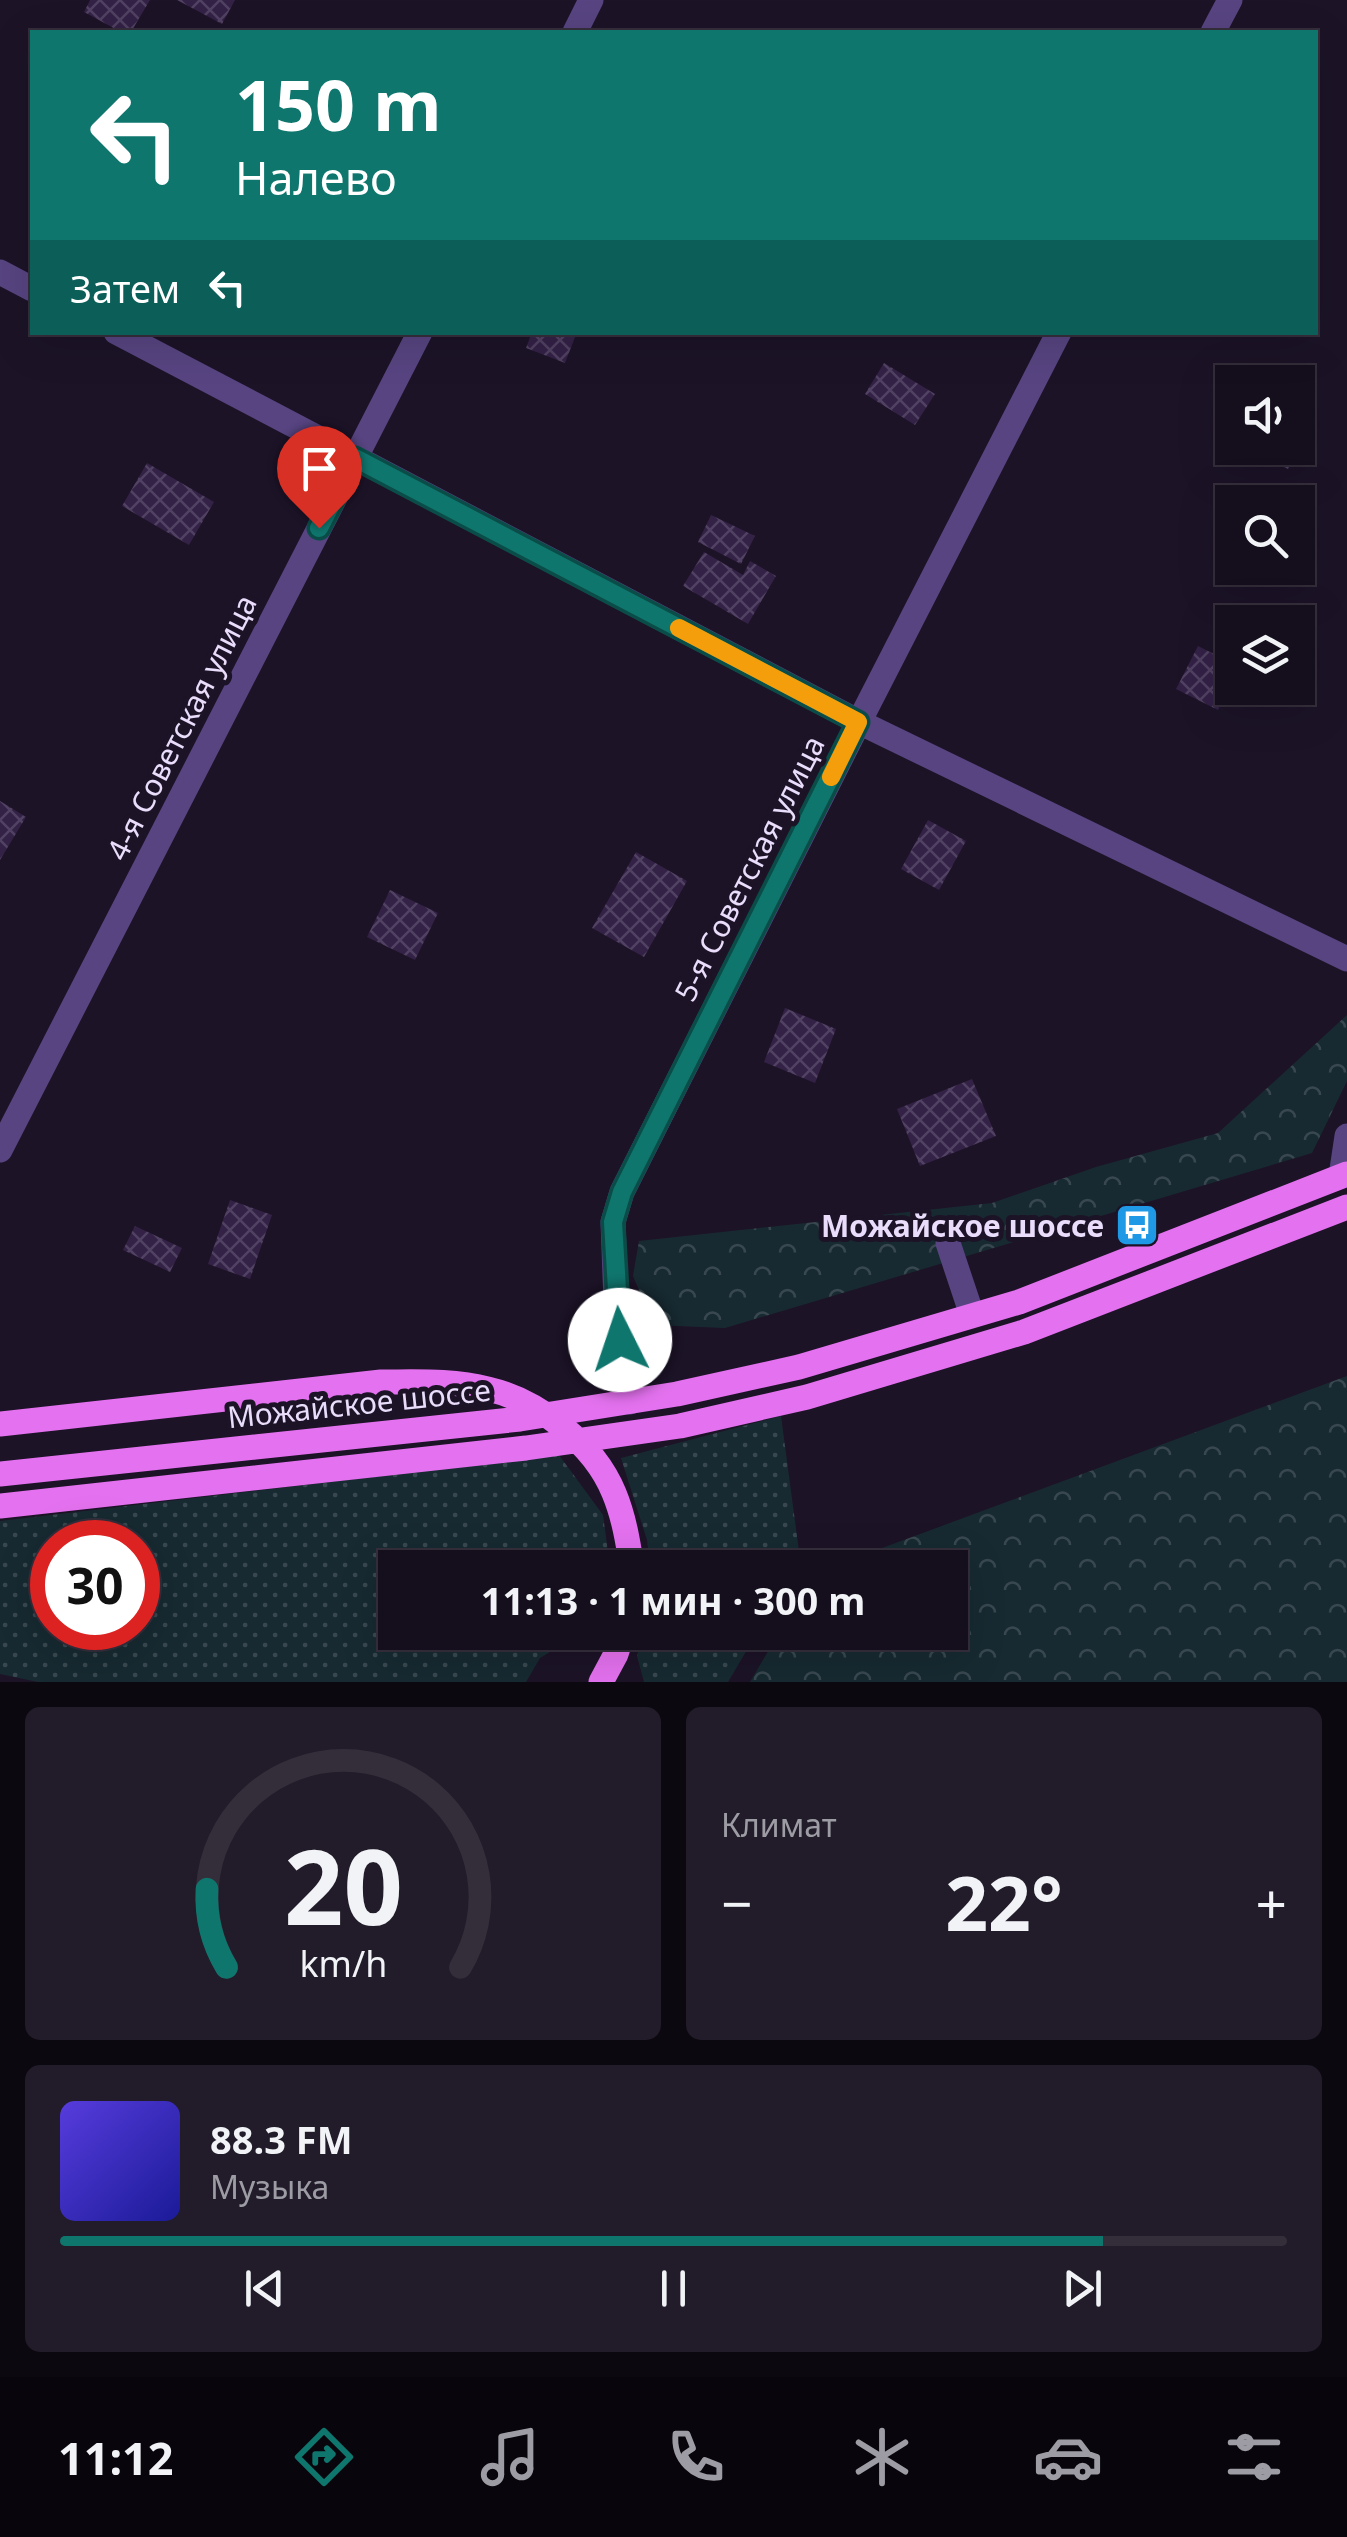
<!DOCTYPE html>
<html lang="ru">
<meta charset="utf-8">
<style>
:root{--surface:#150e1d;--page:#221c2a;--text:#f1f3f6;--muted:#9d9ca4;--line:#342e3b;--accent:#0f766e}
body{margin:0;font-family:"Noto Sans",sans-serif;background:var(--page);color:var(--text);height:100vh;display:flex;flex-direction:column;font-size:38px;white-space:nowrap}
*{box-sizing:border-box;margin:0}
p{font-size:32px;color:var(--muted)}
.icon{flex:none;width:55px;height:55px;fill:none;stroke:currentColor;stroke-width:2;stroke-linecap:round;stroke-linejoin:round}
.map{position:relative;height:1682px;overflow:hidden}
.side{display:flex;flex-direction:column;gap:25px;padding:25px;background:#0c0810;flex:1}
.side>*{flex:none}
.guide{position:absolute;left:30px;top:30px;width:1288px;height:305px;border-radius:0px;box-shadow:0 10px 40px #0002,0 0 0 2px var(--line);background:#0f766e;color:#fff;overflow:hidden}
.buttons{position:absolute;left:1215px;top:365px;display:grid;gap:20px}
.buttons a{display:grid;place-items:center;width:100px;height:100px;border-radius:0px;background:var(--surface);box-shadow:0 10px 40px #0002,0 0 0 2px var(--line);font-size:50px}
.speed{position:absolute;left:30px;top:1520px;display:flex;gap:20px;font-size:50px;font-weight:700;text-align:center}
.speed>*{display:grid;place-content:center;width:130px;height:130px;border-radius:50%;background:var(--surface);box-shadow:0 10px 40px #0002,0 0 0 2px var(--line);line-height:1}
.speed .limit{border:15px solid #d22;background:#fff;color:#111}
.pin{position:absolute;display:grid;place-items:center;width:85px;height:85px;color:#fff;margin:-102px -42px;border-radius:50% 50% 50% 0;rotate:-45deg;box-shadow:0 0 10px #0007}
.pin .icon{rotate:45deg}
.me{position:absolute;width:110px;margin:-55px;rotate:356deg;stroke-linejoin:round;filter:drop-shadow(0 0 8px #0008)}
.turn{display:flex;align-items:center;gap:35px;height:210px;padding:0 40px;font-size:45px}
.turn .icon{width:130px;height:130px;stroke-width:2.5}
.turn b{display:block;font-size:70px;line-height:85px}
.then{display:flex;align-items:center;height:95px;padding:0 40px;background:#0003;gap:20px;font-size:38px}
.big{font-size:75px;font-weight:700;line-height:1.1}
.side .widget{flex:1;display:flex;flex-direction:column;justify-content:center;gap:15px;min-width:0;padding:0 35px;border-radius:15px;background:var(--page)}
.side .dial{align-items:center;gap:0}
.dial svg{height:260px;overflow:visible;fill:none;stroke:var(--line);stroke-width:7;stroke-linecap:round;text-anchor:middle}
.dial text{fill:var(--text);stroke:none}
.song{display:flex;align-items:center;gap:30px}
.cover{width:120px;height:120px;border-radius:15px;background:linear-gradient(135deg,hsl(250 70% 55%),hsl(240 70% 35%))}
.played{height:10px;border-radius:5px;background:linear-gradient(90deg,var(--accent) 85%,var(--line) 85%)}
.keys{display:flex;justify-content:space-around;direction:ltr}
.heat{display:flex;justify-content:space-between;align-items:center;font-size:55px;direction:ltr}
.side .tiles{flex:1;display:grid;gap:25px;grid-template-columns:1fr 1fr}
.widget:last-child{grid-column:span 2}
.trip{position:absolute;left:378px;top:1550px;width:590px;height:100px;border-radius:0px;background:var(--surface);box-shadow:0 10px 40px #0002,0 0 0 2px var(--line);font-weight:700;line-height:100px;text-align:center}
.menu{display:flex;height:160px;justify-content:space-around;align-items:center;background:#08060c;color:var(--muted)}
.menu .icon{width:70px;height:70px}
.menu .selected{color:var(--accent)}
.menu b{font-size:45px;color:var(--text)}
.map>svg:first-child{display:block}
</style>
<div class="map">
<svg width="1347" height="1682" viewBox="0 0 1347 1682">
<defs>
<pattern id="grass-dots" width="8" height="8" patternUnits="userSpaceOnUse" patternTransform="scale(2.5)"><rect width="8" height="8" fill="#172a31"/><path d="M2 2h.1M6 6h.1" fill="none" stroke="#394850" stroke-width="1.8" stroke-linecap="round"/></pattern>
<pattern id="forest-crowns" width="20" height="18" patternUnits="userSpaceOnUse" patternTransform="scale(2.5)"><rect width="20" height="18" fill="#172a31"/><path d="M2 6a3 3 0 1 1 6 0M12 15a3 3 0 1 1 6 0" fill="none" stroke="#394850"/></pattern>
<pattern id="building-cross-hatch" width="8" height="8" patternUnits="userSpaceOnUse" patternTransform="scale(2.5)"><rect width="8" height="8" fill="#332146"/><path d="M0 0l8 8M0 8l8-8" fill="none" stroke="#514162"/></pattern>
</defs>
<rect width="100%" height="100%" fill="#1c1327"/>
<path fill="url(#grass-dots)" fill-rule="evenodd" d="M 781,1416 L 800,1559 L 795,1567 L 651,1567 L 647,1540 L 621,1458 Z
M 559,1455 L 603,1515 L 610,1567 L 395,1568 L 395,1632 L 602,1633 L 595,1650 L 573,1638 L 540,1658 L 526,1682 L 38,1682 L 0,1674 L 0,1521 ZM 52,1542 L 138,1542 L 138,1628 L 52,1628 Z
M 643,1633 L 643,1632 L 757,1633 L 728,1682 L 644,1682 L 637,1656 Z"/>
<path fill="url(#forest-crowns)" d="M 1347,1015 L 1347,1081 L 1312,1153 L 725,1328 L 654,1325 L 633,1276 L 639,1241 L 992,1203 L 1096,1167 L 1218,1133 Z
M 1347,1376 L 1347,1682 L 750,1682 L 779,1633 L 950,1632 L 950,1568 L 831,1567 Z"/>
<path fill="url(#building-cross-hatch)" d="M 90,0 L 150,0 L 131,32 L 121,32 L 84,12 Z
M 177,0 L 235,0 L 222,24 Z
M 532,332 L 577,332 L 565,363 L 526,348 Z
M 884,363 L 935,394 L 915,425 L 865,394 Z
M 1238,448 L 1297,448 L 1288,469 Z
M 147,463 L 214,502 L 189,545 L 122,506 Z
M 711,515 L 755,536 L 741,564 L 698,542 Z
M 704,552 L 743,575 L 750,561 L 776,576 L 748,624 L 683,586 Z
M 1198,646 L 1232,663 L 1232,680 L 1218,710 L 1176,689 Z
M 0,801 L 26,817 L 0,860 Z
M 928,820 L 966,841 L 939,890 L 901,869 Z
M 636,852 L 687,881 L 644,957 L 592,928 Z
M 390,890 L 438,913 L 415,960 L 367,937 Z
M 785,1008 L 836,1029 L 815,1083 L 764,1062 Z
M 972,1079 L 996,1136 L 920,1166 L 897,1109 Z
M 230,1200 L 272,1215 L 250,1279 L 208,1264 Z
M 135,1226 L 182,1248 L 170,1272 L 123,1250 Z"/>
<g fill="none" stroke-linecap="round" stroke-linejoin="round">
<path stroke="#574481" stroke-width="25" d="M 575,32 L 591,0
M 1213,32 L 1230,0
M 0,272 L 32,289
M 116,332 L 859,722 L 1347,959
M 0,1150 L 420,332
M 1341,1176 L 1347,1136
M 948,1243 L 972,1315
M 630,1402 L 617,1328 L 613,1222 L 622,1192 L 859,722 L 1059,332"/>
<path stroke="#e471ef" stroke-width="25" d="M 0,1424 L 381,1382 C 417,1382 453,1380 488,1389 C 539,1401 594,1444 614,1493 C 624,1517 628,1542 632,1568
M 0,1474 L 520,1419 L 677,1394 L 799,1367 L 1019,1302 L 1347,1174
M 0,1506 L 526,1448 L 680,1426 L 807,1397 L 1024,1332 L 1347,1207
M 601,1682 L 616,1654 L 623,1632"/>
</g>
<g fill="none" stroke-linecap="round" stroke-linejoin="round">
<g stroke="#0a4d48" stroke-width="25">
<path id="route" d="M 319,528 L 355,458 L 858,722 L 622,1192 L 613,1222 L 620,1340"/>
</g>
<use href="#route" stroke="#0f766e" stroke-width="18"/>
<path stroke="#f59e0b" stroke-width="18" d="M 679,628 L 858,722 L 831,777"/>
</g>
<defs>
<g id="bus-square" transform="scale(2.25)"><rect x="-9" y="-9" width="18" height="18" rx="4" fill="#1f99e6" stroke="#1c1327"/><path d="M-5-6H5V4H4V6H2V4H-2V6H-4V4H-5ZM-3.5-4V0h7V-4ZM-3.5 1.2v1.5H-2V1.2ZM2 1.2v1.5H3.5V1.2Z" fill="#fff"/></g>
</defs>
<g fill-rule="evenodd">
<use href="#bus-square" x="1137" y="1225"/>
</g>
<g text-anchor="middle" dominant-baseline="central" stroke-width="10" stroke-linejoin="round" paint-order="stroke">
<g font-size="30" fill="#e9ddfb" stroke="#1c1327">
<text transform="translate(181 727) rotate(-63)">4-я Советская улица</text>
<text transform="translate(749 868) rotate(-63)">5-я Советская улица</text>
<text transform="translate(359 1403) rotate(-6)">Можайское шоссе</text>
</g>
<g font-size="30" font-weight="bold" fill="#e9ddfb" stroke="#1c1327" text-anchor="end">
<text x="1104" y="1225">Можайское шоссе</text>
</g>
</g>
</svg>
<div class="buttons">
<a><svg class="icon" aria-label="sound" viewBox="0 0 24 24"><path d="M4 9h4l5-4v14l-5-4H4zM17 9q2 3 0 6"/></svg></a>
<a><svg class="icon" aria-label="search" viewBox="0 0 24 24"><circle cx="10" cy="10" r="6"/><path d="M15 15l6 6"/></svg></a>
<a><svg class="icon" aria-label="layers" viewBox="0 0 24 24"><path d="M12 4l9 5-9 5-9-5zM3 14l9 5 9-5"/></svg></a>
</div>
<div class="speed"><div class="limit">30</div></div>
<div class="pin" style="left:319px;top:528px;background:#d93025"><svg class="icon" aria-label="arrive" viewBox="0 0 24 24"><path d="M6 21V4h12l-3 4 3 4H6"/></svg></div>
<svg class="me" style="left:620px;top:1340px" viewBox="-20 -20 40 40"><circle r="19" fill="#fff"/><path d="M0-13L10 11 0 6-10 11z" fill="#0f766e"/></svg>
<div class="trip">11:13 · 1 мин · 300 m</div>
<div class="guide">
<div class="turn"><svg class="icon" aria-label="left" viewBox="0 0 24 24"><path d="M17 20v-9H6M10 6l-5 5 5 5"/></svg><div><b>150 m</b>Налево</div></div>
<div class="then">Затем<svg class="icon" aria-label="left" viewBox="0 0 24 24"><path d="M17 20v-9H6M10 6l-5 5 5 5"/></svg></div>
</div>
</div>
<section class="side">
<div class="tiles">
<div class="widget dial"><svg viewBox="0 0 100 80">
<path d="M14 69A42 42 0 1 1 86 69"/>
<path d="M14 69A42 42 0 0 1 8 45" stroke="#0f766e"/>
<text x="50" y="56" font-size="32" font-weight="700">20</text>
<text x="50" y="72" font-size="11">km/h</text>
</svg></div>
<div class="widget"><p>Климат</p>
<div class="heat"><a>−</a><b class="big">22°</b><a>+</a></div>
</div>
<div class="widget">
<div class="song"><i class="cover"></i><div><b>88.3 FM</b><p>Музыка</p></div></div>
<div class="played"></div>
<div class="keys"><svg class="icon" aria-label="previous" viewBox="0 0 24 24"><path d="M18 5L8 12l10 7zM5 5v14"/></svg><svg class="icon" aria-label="pause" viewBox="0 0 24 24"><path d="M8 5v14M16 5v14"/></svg><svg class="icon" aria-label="next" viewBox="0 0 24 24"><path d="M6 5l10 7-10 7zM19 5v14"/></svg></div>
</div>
</div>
</section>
<nav class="menu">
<b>11:12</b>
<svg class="icon selected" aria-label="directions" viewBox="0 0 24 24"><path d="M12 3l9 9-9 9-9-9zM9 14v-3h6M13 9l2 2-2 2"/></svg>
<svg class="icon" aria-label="music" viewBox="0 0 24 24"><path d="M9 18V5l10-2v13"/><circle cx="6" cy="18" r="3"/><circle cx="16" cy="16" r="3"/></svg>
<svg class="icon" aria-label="phone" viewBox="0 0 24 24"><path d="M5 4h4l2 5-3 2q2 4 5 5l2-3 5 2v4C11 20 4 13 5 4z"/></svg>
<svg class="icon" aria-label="climate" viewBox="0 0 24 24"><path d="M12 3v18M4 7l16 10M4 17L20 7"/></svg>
<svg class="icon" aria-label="car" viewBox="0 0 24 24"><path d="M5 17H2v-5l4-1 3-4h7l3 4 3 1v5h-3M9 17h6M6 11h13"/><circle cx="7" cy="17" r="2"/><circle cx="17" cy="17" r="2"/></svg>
<svg class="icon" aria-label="filters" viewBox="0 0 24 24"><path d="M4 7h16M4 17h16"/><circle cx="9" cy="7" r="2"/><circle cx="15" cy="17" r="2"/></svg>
</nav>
